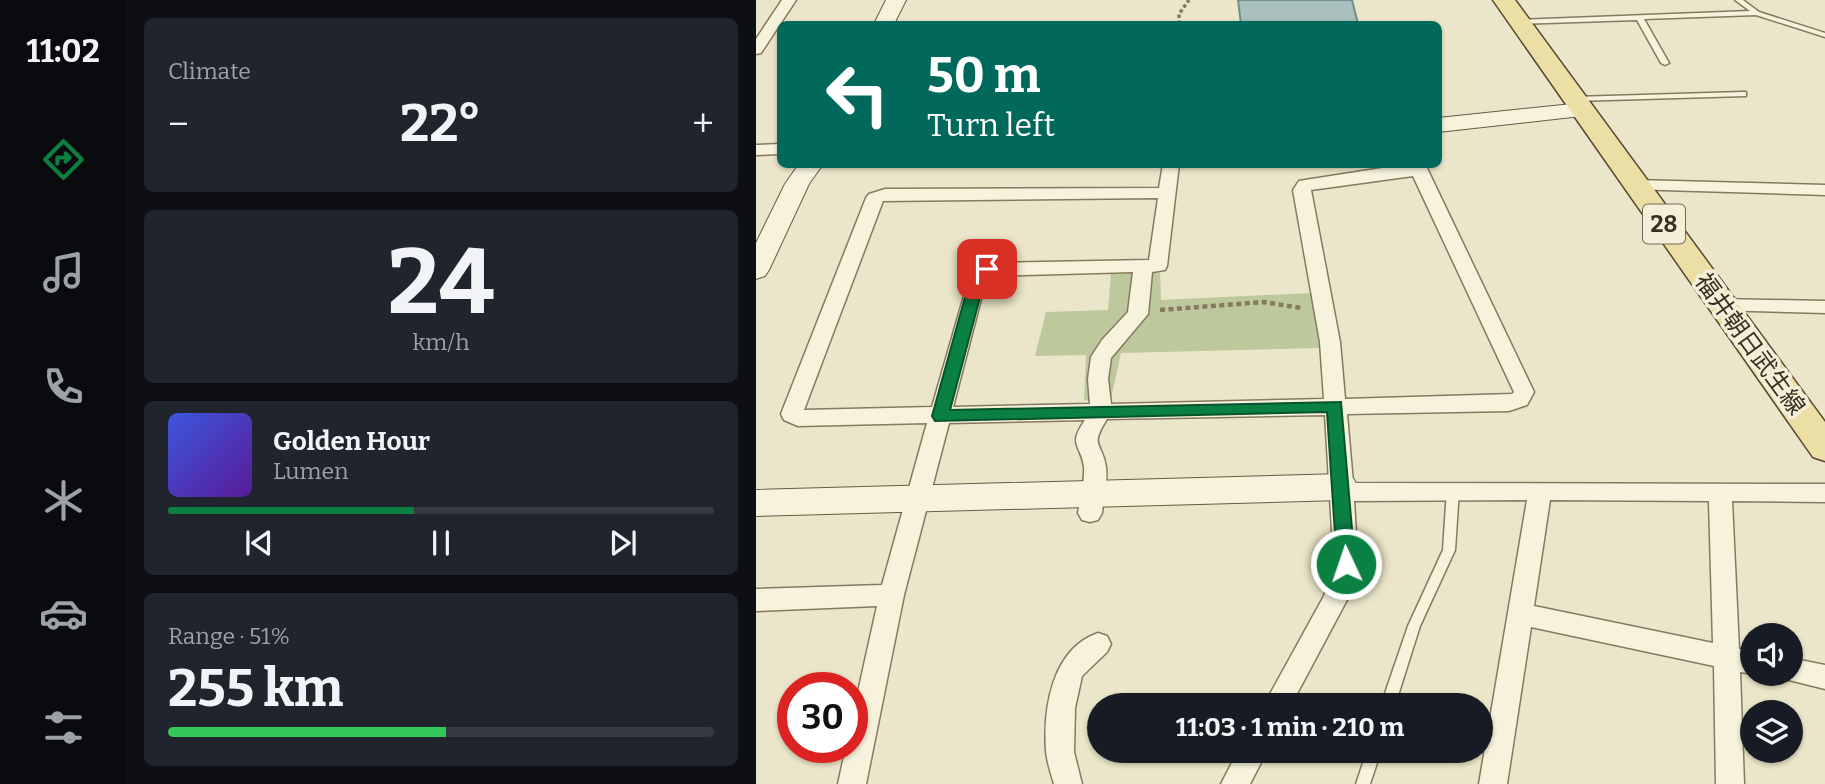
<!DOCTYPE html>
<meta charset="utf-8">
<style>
:root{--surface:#171b24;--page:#20242c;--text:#f1f3f6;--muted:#9ea1a6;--line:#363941;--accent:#0b8043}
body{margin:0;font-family:Bitter,"Noto Sans JP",serif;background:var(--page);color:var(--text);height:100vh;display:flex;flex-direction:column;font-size:26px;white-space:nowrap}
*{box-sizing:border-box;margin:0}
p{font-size:23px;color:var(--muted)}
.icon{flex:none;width:38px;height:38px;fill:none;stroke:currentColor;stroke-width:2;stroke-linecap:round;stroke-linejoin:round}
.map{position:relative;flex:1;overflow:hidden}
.side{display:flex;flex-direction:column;gap:18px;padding:18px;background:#0d0f14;width:630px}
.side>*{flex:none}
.guide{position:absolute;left:21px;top:21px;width:665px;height:147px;border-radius:10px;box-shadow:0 2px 5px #0004;background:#00695c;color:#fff;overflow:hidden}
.controls{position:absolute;left:984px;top:623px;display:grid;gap:14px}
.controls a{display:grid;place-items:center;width:63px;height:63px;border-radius:50%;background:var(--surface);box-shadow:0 2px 5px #0004;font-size:35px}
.speed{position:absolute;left:21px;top:672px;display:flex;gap:14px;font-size:35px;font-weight:700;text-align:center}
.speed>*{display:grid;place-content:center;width:91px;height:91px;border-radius:50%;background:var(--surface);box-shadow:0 2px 5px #0004;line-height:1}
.speed .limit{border:10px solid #d22;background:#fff;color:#111}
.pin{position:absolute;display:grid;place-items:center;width:60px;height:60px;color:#fff;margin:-30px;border-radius:14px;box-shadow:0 4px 10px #0006}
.me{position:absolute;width:77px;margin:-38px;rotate:357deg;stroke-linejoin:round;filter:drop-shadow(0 0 5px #0008)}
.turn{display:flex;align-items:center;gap:24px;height:147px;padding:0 35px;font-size:32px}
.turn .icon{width:91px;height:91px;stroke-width:2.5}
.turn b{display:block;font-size:49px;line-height:60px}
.big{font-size:52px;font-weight:700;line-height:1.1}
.side .widget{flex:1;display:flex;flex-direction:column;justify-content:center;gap:10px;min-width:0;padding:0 24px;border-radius:10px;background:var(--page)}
.side .dial{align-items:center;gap:0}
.dial b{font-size:91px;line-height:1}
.song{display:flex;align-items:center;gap:21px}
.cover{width:84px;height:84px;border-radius:10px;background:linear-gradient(135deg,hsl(230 70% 55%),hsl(270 70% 35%))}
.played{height:7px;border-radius:4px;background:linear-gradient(90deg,var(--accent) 45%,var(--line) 45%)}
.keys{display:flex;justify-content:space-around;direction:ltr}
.heat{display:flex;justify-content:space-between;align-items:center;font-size:38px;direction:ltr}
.charge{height:10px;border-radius:5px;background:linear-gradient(90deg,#34c759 51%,var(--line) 0)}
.trip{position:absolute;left:331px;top:693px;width:406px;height:70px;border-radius:35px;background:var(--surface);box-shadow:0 2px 5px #0004;font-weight:700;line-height:70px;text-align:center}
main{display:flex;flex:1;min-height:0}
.tabs{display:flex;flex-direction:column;width:126px;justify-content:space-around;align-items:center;background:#090b0e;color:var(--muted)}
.tabs .icon{width:49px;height:49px}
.tabs .current{color:var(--accent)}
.tabs b{font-size:32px;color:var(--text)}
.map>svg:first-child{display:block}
</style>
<main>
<nav class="tabs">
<b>11:02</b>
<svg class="icon current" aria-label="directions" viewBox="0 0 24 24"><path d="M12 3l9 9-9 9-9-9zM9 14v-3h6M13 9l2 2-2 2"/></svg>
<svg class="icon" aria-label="music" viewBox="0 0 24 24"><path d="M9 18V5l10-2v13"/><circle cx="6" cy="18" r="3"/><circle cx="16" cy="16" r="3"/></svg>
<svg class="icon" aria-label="phone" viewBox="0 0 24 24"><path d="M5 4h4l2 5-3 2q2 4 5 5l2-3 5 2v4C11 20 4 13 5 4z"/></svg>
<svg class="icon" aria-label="climate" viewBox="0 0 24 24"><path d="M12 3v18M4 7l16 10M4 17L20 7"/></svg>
<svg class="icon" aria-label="car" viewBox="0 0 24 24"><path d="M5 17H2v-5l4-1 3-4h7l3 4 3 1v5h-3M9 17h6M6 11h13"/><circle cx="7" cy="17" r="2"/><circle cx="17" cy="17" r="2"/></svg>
<svg class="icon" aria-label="filters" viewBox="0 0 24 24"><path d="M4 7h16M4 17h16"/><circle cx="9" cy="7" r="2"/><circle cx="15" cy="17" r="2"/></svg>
</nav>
<section class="side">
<div class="widget"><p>Climate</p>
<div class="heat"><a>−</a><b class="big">22°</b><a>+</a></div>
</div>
<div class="widget dial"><b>24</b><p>km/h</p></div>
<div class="widget">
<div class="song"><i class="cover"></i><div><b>Golden Hour</b><p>Lumen</p></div></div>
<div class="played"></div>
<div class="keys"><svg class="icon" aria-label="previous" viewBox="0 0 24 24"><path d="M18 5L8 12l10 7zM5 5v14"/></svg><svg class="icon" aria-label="pause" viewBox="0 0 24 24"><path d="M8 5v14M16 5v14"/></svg><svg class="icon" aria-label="next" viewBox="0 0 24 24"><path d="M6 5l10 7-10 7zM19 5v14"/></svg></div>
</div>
<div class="widget"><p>Range · 51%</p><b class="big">255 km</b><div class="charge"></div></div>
</section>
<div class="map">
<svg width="1069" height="784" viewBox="0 0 1069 784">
<rect width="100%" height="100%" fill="#ebe6c9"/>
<path fill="#bdc99d" d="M 404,273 L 405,300 L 555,293 L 564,348 L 365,353 L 354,403 L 328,400 L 330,355 L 279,356 L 290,312 L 352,310 L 355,274 Z"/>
<path fill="#a9c0bc" stroke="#708e8b" stroke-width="2" d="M 482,0 L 596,0 L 602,24 L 485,24 Z"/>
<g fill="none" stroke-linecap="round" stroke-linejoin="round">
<g stroke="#86795f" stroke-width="3">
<path id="lane" d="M 979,0 L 987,0 L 1003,12 L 1069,33 L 1069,37 L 1000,15 L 888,19 L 913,63 L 909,65 L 905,63 L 881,20 L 764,24 L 760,22 L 764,20 L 994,11 Z
M 987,92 L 990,92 L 990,96 L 818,101 L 814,99 L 818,97 Z
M 697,486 L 701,487 L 703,490 L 699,550 L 664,626 L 639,705 L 625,705 L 652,626 L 687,550 L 691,490 L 693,487 Z
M 611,751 L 625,751 L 614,784 L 600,784 Z"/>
</g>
<g stroke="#86795f" stroke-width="3">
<path id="street" d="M 26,0 L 40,0 L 5,53 L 0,54 L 0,39 Z
M 24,144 L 24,154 L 0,155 L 0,145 Z
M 407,164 L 423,164 L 411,266 L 409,270 L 396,272 L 392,314 L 355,358 L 352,379 L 355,404 L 568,399 L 564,342 L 537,190 L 543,181 L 549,180 L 652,164 L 669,164 L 778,392 L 771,405 L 753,411 L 591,414 L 597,483 L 1069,484 L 1069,502 L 976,501 L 983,649 L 996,651 L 996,674 L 998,674 L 984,672 L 988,784 L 960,784 L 958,666 L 775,627 L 751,784 L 723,784 L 771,500 L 598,501 L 602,564 L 592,598 L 535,705 L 508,705 L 568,596 L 578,564 L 569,415 L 351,419 C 333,448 346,441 350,467 C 352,480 347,499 346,513 L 342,520 L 334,522 L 326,520 L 322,513 C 324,499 329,481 328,467 C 325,444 311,446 329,420 L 193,423 L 148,595 L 110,784 L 82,784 L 90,747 L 96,747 L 96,719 L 121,606 L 0,611 L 0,589 L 126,585 L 171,423 L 42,426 L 28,420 L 25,414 L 110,198 L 113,194 L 129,189 L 403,188 ZM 657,176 L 758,392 L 756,394 L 589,399 L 584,342 L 555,190 ZM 402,198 L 393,260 L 231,263 L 216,268 L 176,407 L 48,410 L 127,201 ZM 377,272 L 372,312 L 346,340 L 335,357 L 332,379 L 334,404 L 197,407 L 231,276 ZM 794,500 L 953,501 L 957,643 L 778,606 Z
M 879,180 L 1069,185 L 1069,195 L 873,189 L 870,185 L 873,181 Z
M 965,299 L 1069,301 L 1069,313 L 958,310 L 955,305 L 958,300 Z
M 342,633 L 351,636 L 355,644 L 351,652 L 326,676 L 319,708 L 318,752 L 326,784 L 298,784 C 295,774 291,762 290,751 C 287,708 296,649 342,633 Z
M 1034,658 L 1069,665 L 1069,689 L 1025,678 L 1023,674 L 1034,674 Z
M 482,751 L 511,751 L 494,784 L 465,784 Z"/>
</g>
<g stroke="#685b42" stroke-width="2">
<path id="secondary" d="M 130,0 L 150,0 L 138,24 L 118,24 Z
M 826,103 L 834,105 L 837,110 L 834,115 L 682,132 L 682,118 Z
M 43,164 L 67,164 L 53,184 L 13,270 L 9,276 L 0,279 L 0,243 L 29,184 Z
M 586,474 L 597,478 L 602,487 L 597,496 L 586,500 L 0,516 L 0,490 Z"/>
</g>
<g stroke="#554733" stroke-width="3">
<path id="primary" d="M 737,0 L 759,0 L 1069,422 L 1069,461 L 1057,457 Z"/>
</g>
<path stroke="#86795f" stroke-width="3.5" stroke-dasharray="3.5 2.5" stroke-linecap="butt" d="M 423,24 L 423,14 L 433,0"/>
<path stroke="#86795f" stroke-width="4.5" stroke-dasharray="5 3.5" stroke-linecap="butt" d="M 404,310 L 508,302 L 545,308"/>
<use href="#lane" fill="#f6f2dc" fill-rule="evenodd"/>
<use href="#street" fill="#f6f2dc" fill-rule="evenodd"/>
<use href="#secondary" fill="#f6f2dc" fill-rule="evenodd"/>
<use href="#primary" fill="#ebdfa5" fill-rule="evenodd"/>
</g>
<path fill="#0b8043" stroke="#07532c" stroke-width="2" d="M 231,264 L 238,269 L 230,275 L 194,410 L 585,402 L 599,564 L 596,569 L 590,571 L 583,569 L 581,564 L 571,412 L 179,421 L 176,416 L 216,272 Z"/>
<g text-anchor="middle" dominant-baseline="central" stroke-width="7" stroke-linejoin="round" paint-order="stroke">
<rect fill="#f3efd8" stroke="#706958" stroke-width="2" x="887" y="204.5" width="42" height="39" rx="5"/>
<g font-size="23" font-weight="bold" fill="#382f21">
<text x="908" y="224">28</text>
</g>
<g font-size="24" fill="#382f21" stroke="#f3efd8">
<text transform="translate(994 344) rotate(54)">福井朝日武生線</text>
</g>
</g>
</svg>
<div class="controls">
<a><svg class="icon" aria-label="sound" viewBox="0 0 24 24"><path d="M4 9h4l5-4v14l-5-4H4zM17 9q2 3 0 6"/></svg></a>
<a><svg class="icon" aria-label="layers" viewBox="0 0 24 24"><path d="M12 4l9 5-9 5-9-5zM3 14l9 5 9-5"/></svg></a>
</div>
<div class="speed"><div class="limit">30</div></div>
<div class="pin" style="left:231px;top:269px;background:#d93025"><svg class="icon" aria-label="arrive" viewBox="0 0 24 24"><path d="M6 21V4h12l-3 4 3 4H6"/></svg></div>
<svg class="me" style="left:590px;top:564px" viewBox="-20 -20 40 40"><circle r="17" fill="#0b8043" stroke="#fff" stroke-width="3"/><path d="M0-11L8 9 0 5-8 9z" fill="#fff"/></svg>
<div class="trip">11:03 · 1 min · 210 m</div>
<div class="guide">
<div class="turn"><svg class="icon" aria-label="left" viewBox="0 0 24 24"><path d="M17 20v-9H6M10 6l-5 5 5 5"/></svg><div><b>50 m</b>Turn left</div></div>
</div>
</div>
</main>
